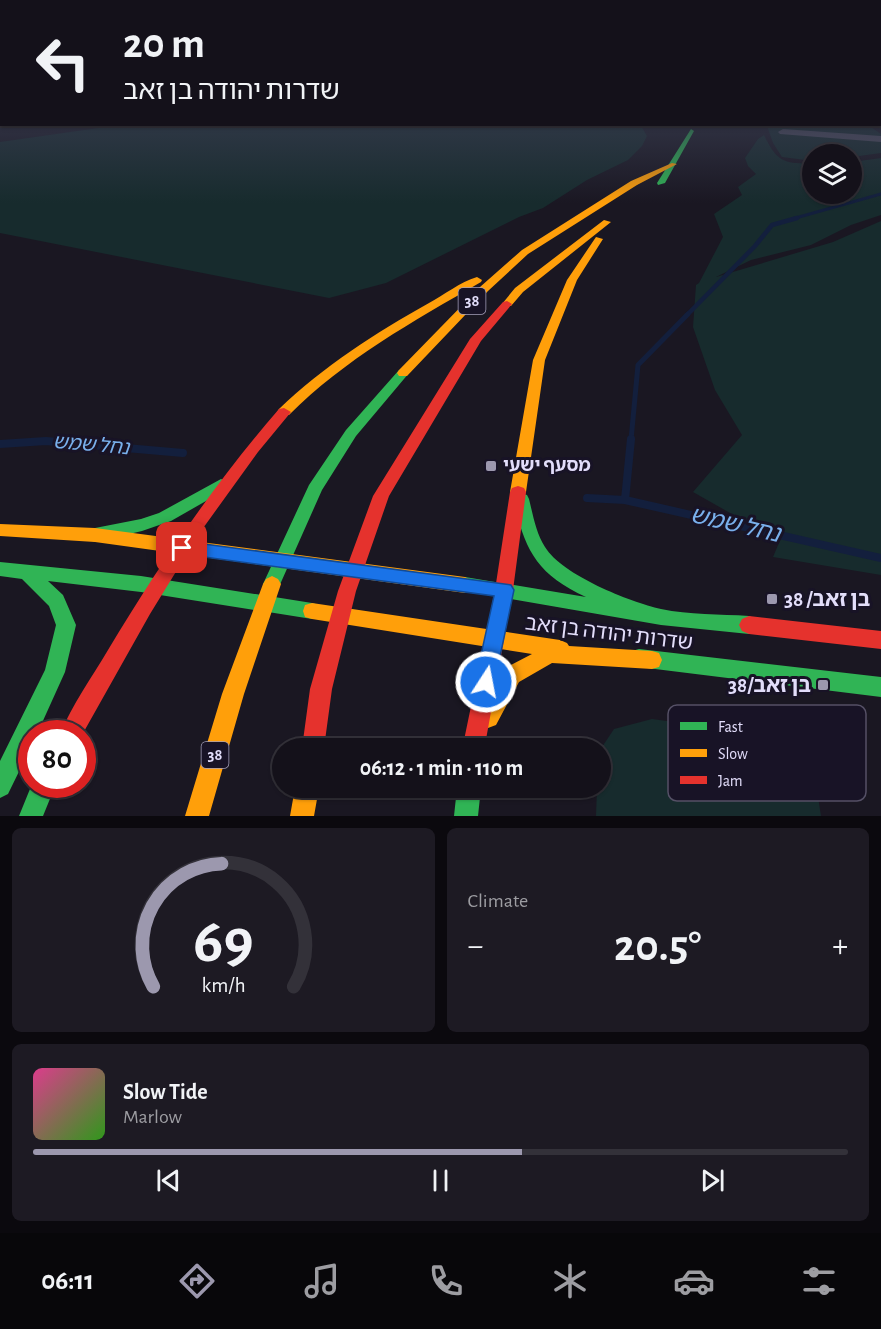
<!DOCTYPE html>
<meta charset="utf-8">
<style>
:root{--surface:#14111a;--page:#1d1a23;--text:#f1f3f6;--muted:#9d9da2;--line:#333139;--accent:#9c98ae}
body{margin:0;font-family:"Alegreya Sans","Noto Sans Hebrew",sans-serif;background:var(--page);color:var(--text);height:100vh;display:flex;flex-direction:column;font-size:22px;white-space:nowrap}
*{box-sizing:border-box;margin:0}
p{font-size:20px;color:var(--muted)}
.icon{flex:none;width:33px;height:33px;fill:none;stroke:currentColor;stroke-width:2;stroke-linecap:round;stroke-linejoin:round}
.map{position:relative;height:816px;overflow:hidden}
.panel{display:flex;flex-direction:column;gap:12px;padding:12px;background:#0b090e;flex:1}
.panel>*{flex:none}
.hud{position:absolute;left:0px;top:0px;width:882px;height:126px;box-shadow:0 2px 4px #0004,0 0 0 2px var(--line);background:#14111a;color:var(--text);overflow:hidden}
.buttons{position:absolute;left:802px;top:144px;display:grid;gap:12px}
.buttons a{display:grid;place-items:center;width:60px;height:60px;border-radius:50%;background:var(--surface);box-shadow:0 2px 4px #0004,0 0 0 2px var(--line);font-size:30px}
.speed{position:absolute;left:18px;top:720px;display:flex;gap:12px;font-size:30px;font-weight:700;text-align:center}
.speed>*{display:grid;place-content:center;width:78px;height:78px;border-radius:50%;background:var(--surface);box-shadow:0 2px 4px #0004,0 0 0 2px var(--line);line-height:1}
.speed .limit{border:9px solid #d22;background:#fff;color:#111}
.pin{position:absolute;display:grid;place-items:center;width:51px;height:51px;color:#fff;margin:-26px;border-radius:12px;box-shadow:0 3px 9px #0006}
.me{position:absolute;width:66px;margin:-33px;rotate:11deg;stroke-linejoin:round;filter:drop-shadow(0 0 4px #0008)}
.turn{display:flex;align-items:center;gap:21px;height:126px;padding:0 24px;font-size:27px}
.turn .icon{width:78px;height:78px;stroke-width:2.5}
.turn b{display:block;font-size:42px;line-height:51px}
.big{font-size:45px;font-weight:700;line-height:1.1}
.panel .card{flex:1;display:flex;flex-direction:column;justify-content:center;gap:9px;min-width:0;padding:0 21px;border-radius:9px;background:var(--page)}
.panel .dial{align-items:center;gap:0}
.dial svg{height:156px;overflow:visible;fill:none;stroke:var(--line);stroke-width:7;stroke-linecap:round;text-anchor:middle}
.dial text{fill:var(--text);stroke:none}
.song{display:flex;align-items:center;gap:18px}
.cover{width:72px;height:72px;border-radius:9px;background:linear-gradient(135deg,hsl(330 70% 55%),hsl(110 70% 35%))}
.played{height:6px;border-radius:3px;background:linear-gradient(90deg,var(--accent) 60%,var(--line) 60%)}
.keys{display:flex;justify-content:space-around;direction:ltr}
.heat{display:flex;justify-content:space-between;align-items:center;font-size:33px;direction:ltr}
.panel .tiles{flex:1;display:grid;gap:12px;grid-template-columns:1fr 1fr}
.card:last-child{grid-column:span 2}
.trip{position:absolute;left:272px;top:738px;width:339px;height:60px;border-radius:30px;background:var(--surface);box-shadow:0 2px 4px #0004,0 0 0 2px var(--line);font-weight:700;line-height:60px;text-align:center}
.tab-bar{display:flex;height:96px;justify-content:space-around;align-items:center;background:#08070a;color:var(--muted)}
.tab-bar .icon{width:42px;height:42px}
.tab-bar .selected{color:var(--accent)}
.tab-bar b{font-size:27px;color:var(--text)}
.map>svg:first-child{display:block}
</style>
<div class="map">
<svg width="881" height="816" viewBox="0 0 881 816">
<rect width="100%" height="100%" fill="#1a1722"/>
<path fill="#172b2d" d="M 769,124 L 868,125 L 881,134 L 881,153 L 852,157 L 852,154 L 813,154 L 813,161 L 782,157 L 773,143 L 767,126 Z
M 119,125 L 640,124 L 647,136 L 642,146 L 628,160 L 587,180 L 543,208 L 519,217 L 386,283 L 329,298 L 0,233 L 0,142 Z
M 764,135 C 777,162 784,164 813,163 L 813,194 L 852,194 L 852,162 L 881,158 L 881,215 L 851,225 L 811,245 L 751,260 L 716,277 L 833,242 L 881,221 L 881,575 L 773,557 L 784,531 L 746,522 L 693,492 L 742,435 L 715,390 L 693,327 L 696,285 L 699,283 L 723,237 L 714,214 L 742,195 L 738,187 L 756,174 L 748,166 L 745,158 L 758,139 Z
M 652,719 L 689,724 L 777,758 L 818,797 L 821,816 L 596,816 L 597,788 L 600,788 L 600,750 L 614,729 Z"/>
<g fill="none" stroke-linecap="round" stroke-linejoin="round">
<path stroke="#131f3d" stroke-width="3" d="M 792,219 L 881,194"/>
<path stroke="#131f3d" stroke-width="4.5" d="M 687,315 L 755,246 L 772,225 L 797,218"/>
<path stroke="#131f3d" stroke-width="5" d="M 631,440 L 638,365 L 688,314"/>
<path stroke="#131f3d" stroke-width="8" d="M 0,444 L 46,441 L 183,453
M 587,498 L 625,500 L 881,558
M 625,500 L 631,439"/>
<path fill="#504e60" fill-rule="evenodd" d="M 783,129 L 881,136 L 881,142 L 780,134 L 778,132 Z"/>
<path fill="#30b455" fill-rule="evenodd" d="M 691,129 L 694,131 L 665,183 L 658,185 L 657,183 Z
M 403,369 L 409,373 L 356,436 L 322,490 L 278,589 L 272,592 L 266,589 L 263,584 L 309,485 L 346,430 L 399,370 Z
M 221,479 L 227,481 L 229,485 L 227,489 L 171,521 L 142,531 L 95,542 L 89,540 L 87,535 L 89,530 L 95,528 L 141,519 L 159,513 Z
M 521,493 L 527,495 L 529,499 C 533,515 536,533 545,547 C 562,575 630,602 661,609 C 689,615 720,614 749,616 L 756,619 L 759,625 L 756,631 L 749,634 L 661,625 L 459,590 L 456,585 L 459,580 L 465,577 L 586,597 C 536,574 525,550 513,499 L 515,495 Z
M 0,562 L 141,576 L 312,603 L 319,605 L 321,611 L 319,617 L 312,619 L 141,592 L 48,581 L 63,595 L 76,625 L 65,672 L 37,734 L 32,734 L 32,745 L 8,794 L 0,798 L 0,761 L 45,670 L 56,625 L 49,606 L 22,579 L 0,576 Z
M 639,649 L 881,677 L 881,697 L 639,667 L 632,665 L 629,658 L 632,651 Z
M 32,784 L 56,784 L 43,816 L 19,816 Z
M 457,788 L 481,788 L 478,816 L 454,816 Z"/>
<path fill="#ff9f0a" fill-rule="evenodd" d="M 672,163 L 677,164 L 637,185 L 528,254 L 488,291 L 407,376 L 399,376 L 397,373 L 399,370 L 480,287 L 522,250 L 631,181 Z
M 604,220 L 611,222 L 523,292 L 511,306 L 503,306 L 502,304 L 515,288 Z
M 596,237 L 603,239 L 577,280 L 545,360 L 526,492 L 524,496 L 512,496 L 510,492 L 533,360 L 567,280 Z
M 477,277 L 482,280 L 481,282 C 412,322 345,359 289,415 L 279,415 L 277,412 L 279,409 C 324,366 375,333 429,303 C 444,295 460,282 477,277 Z
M 0,524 L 95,528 L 465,577 L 471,580 L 474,585 L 471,590 L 465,593 L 95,542 L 0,536 Z
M 272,576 L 278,579 L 281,584 L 244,694 L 209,816 L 185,816 L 222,694 L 263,584 L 266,579 Z
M 312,603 L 560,640 L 567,643 L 569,646 L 652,651 L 659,653 L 662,660 L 659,667 L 652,669 L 552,663 L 519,682 L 496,725 L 488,728 L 480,725 L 477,717 L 505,668 L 532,654 L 312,619 L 305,617 L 303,611 L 305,605 Z
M 295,788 L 319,788 L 314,816 L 290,816 Z"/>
<path fill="#e5322d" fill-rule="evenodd" d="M 507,301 L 512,304 L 481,341 L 389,496 L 356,591 L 332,689 L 324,748 L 302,748 L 310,689 L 338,591 L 373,496 L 470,339 L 503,302 Z
M 284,408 L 291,412 L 258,452 L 201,531 L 150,614 L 82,735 L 82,734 L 60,734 C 72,705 92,677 108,650 C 159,565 214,484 279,409 Z
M 518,486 L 524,488 L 526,492 L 513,590 L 485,745 L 484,748 L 464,748 L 463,745 L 495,590 L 510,492 L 512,488 Z
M 749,616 L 881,631 L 881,649 L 749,634 L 742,631 L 739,625 L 742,619 Z"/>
</g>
<linearGradient id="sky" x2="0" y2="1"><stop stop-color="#0e0d13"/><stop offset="0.44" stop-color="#383c4f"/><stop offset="1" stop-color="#383c4f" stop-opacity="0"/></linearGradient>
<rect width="881" height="203" fill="url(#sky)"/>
<path fill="#1a73e8" stroke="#114b97" stroke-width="1.5" d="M 182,541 L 511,585 L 514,590 L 493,690 L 486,693 L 478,690 L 475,682 L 494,596 L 182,554 L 176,552 L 174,548 L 176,543 Z"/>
<g fill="#9c98ae" stroke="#181326" stroke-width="2">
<rect x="485" y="460" width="12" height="12" rx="3"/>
<rect x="766" y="593" width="12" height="12" rx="3"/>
<rect x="817" y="679" width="12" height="12" rx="3"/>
</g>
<g text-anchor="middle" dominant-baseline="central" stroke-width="6" stroke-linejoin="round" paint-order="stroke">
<g fill="#181326" stroke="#a5a0ba" stroke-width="1.5">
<rect x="458.5" y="288" width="27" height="26" rx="4.5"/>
<rect x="201.5" y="742" width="27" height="26" rx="4.5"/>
</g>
<g font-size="16" font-weight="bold" fill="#e2ddfa">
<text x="472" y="301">38</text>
<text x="215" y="755">38</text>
</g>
<g font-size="18" font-weight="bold" fill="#e2ddfa" stroke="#181326" text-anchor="start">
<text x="503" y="466">מסעף ישעי</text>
</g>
<g font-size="20" font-style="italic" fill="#79b0ec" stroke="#181326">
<text transform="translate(91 445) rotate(5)">נחל שמש</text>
</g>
<g font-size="21" font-weight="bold" fill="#e2ddfa" stroke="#181326" text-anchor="start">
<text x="784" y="599">בן זאב/ 38</text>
<text x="811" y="685" text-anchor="end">בן זאב/38</text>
</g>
<g font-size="21" fill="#e2ddfa" stroke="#181326">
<text transform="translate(609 633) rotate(7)">שדרות יהודה בן זאב</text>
</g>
<g font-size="24" font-style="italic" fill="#79b0ec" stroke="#181326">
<text transform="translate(735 525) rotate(13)">נחל שמש</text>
</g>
</g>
<rect x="668" y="705" width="198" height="96" rx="9" fill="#181326" stroke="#555066" stroke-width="1.5"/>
<rect x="680" y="722" width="27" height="8" fill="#30b455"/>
<rect x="680" y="749" width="27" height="8" fill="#ff9f0a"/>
<rect x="680" y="776" width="27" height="8" fill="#e5322d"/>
<g font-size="16" fill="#e2ddfa">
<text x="718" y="732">Fast</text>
<text x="718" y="759">Slow</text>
<text x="718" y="786">Jam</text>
</g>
</svg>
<div class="buttons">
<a><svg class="icon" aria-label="layers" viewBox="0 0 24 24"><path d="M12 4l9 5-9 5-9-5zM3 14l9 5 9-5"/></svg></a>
</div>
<div class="speed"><div class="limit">80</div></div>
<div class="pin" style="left:182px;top:548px;background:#d93025"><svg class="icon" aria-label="arrive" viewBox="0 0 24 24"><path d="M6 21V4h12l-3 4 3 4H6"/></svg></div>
<svg class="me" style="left:486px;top:682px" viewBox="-20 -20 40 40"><circle r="17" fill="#1a73e8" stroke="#fff" stroke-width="3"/><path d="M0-11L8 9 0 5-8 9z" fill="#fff"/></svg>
<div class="trip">06:12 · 1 min · 110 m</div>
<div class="hud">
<div class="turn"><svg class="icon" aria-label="left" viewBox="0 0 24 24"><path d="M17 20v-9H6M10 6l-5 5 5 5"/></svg><div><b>20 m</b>שדרות יהודה בן זאב</div></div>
</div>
</div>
<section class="panel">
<div class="tiles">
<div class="card dial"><svg viewBox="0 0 100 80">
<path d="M14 69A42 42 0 1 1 86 69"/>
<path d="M14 69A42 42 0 0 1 49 6" stroke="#9c98ae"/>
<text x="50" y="56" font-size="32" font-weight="700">69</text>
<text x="50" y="72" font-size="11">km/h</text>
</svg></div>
<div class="card"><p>Climate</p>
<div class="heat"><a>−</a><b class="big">20.5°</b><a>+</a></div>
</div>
<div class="card">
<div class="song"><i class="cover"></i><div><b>Slow Tide</b><p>Marlow</p></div></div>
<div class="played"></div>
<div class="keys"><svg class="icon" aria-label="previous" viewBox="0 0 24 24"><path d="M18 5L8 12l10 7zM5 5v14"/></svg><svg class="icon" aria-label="pause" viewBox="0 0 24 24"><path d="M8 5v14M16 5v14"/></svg><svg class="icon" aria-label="next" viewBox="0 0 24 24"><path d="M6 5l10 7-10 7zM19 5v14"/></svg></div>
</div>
</div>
</section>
<nav class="tab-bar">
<b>06:11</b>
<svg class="icon selected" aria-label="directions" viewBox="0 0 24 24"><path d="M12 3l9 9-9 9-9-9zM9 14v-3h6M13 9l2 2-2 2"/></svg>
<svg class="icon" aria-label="music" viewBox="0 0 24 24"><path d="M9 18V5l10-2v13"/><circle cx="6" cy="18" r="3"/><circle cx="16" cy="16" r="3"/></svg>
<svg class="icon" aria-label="phone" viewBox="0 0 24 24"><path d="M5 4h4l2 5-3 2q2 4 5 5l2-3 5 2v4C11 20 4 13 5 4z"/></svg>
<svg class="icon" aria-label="climate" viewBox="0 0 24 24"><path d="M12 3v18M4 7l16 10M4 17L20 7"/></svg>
<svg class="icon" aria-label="car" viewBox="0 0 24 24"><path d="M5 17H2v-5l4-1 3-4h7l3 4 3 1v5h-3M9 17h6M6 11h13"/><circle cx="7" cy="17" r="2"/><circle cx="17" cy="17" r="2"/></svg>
<svg class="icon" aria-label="filters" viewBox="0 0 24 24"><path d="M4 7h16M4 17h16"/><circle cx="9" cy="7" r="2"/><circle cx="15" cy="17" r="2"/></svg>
</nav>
